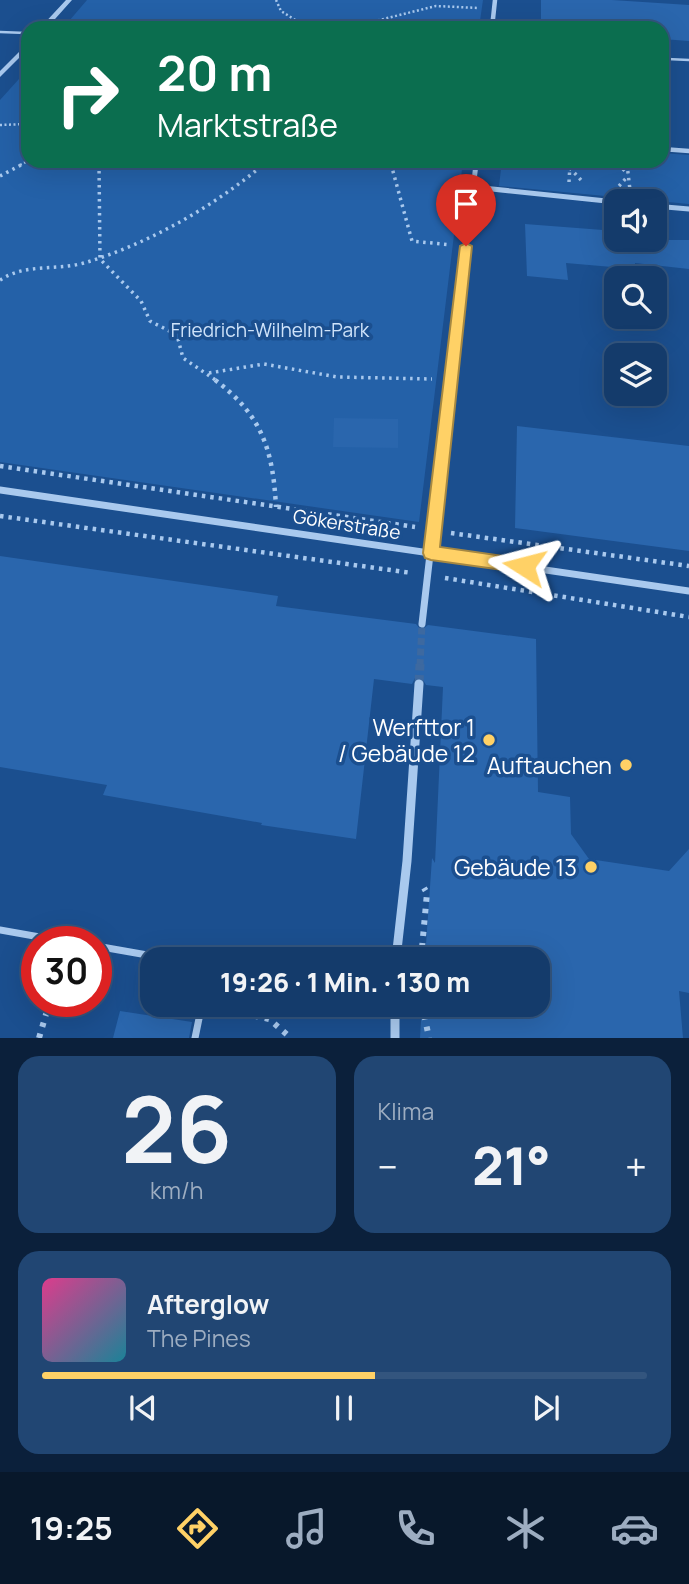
<!DOCTYPE html>
<html lang="de">
<meta charset="utf-8">
<style>
:root{--surface:#143b6b;--page:#214673;--text:#f1f3f6;--muted:#9dadc1;--line:#33557e;--accent:#ffd166}
body{margin:0;font-family:Manrope,sans-serif;background:var(--page);color:var(--text);height:100vh;display:flex;flex-direction:column;font-size:26px;white-space:nowrap}
*{box-sizing:border-box;margin:0}
p{font-size:23px;color:var(--muted)}
.icon{flex:none;width:38px;height:38px;fill:none;stroke:currentColor;stroke-width:2;stroke-linecap:round;stroke-linejoin:round}
.map{position:relative;height:1038px;overflow:hidden}
.drawer{display:flex;flex-direction:column;gap:18px;padding:18px;background:#0b203b;flex:1}
.drawer>*{flex:none}
.top-card{position:absolute;left:21px;top:21px;width:648px;height:147px;border-radius:21px;box-shadow:0 7px 28px #0002,0 0 0 2px var(--line);background:#0b6e4f;color:#fff;overflow:hidden}
.controls{position:absolute;left:604px;top:189px;display:grid;gap:14px}
.controls a{display:grid;place-items:center;width:63px;height:63px;border-radius:14px;background:var(--surface);box-shadow:0 7px 28px #0002,0 0 0 2px var(--line);font-size:35px}
.speed{position:absolute;left:21px;top:926px;display:flex;gap:14px;font-size:35px;font-weight:700;text-align:center}
.speed>*{display:grid;place-content:center;width:91px;height:91px;border-radius:50%;background:var(--surface);box-shadow:0 7px 28px #0002,0 0 0 2px var(--line);line-height:1}
.speed .limit{border:10px solid #d22;background:#fff;color:#111}
.pin{position:absolute;display:grid;place-items:center;width:60px;height:60px;color:#fff;margin:-72px -30px;border-radius:50% 50% 50% 0;rotate:-45deg;box-shadow:0 0 7px #0007}
.pin .icon{rotate:45deg}
.me{position:absolute;width:77px;margin:-38px;rotate:279deg;stroke-linejoin:round;filter:drop-shadow(0 0 5px #0008)}
.turn{display:flex;align-items:center;gap:24px;height:147px;padding:0 21px;font-size:32px}
.turn .icon{width:91px;height:91px;stroke-width:2.5}
.turn b{display:block;font-size:49px;line-height:60px}
.big{font-size:52px;font-weight:800;line-height:1.1}
.drawer .widget{flex:1;display:flex;flex-direction:column;justify-content:center;gap:10px;min-width:0;padding:0 24px;border-radius:21px;background:var(--page)}
.drawer .dial{align-items:center;gap:0}
.dial b{font-size:91px;line-height:1}
.song{display:flex;align-items:center;gap:21px}
.cover{width:84px;height:84px;border-radius:10px;background:linear-gradient(135deg,hsl(330 70% 55%),hsl(190 70% 35%))}
.played{height:7px;border-radius:4px;background:linear-gradient(90deg,var(--accent) 55%,var(--line) 55%)}
.keys{display:flex;justify-content:space-around;direction:ltr}
.heat{display:flex;justify-content:space-between;align-items:center;font-size:38px;direction:ltr}
.drawer .tiles{flex:1;display:grid;gap:18px;grid-template-columns:1fr 1fr}
.widget:last-child{grid-column:span 2}
.trip{position:absolute;left:140px;top:947px;width:410px;height:70px;border-radius:21px;background:var(--surface);box-shadow:0 7px 28px #0002,0 0 0 2px var(--line);font-weight:800;line-height:70px;text-align:center}
.tabs{display:flex;height:112px;justify-content:space-around;align-items:center;background:#08182b;color:var(--muted)}
.tabs .icon{width:49px;height:49px}
.tabs .current{color:var(--accent)}
.tabs b{font-size:32px;color:var(--text)}
.map>svg:first-child{display:block}
</style>
<div class="map">
<svg width="689" height="1038" viewBox="0 0 689 1038">
<rect width="100%" height="100%" fill="#1b4f8f"/>
<path fill="#2461a8" d="M 87,0 L 483,0 L 479,28 L 63,28 Z
M 28,69 L 28,161 L 463,161 L 419,522 L 0,462 L 0,100 Z
M 662,153 L 689,155 L 689,204 L 499,186 L 502,161 L 662,161 Z"/>
<path fill="#2a66ad" d="M 541,0 L 612,0 L 689,5 L 689,41 L 662,39 L 662,28 L 595,28 L 541,23 Z
M 525,224 L 616,231 L 616,240 L 689,240 L 689,269 L 635,263 L 635,269 L 566,263 L 568,280 L 527,276 Z
M 334,418 L 398,419 L 398,448 L 333,447 Z
M 517,426 L 689,446 L 689,551 L 515,528 Z
M 0,556 L 278,596 L 276,606 L 416,624 L 421,630 L 428,625 L 536,639 L 538,792 L 570,797 L 571,834 L 589,859 L 669,871 L 689,849 L 689,993 L 679,991 L 683,1038 L 420,1038 L 422,1004 L 537,1004 L 537,959 L 425,959 L 432,858 L 435,863 L 443,687 L 426,685 L 422,678 L 415,678 L 412,684 L 374,679 L 356,839 L 261,825 L 262,823 L 103,795 L 107,785 L 0,767 Z
M 120,1011 L 192,1022 L 189,1038 L 113,1038 Z"/>
<g fill="none" stroke-linecap="round" stroke-linejoin="round">
<path stroke="#3d69a0" stroke-width="7" stroke-dasharray="7 3.5" stroke-linecap="butt" d="M 420,666 L 422,624"/>
<path stroke="#3d69a0" stroke-width="9" stroke-dasharray="9 4.5" stroke-linecap="butt" d="M 419,684 L 420,664"/>
<path stroke="#a9c9ee" stroke-width="2.5" stroke-dasharray="2 2.5" stroke-linecap="butt" d="M 276,0 L 281,11 L 308,28
M 347,28 L 436,6 L 479,8
M 0,125 L 28,124
M 99,161 L 99,165
M 390,161 L 391,165
M 429,161 L 460,165
M 616,161 L 620,165
M 627,161 L 627,165
M 20,165 L 28,161
M 262,165 L 267,161
M 570,165 L 570,161
M 571,165 L 577,161"/>
<path stroke="#a9c9ee" stroke-width="3.5" stroke-dasharray="2.5 4.5" stroke-linecap="butt" d="M 99,164 L 100,259 L 141,301 L 150,321 L 177,335 L 183,358 L 217,381
M 391,164 L 412,241 L 451,245
M 449,164 L 460,165
M 574,164 L 569,167 L 581,180
M 618,164 L 628,174
M 627,164 L 630,190
M 0,176 L 23,164
M 569,182 L 570,164
M 619,186 L 628,176
M 0,280 C 26,263 55,271 84,263 C 148,244 213,207 264,164
M 209,373 L 264,364 L 337,377 L 432,379"/>
<path stroke="#a9c9ee" stroke-width="4.5" stroke-dasharray="3.5 5" stroke-linecap="butt" d="M 215,380 C 262,415 273,450 276,507
M 0,466 L 415,527
M 0,516 L 412,573
M 451,533 L 689,566
M 445,578 L 689,617"/>
<path stroke="#a9c9ee" stroke-width="6" stroke-dasharray="4.5 7" stroke-linecap="butt" d="M 421,959 L 427,893 L 424,888
M 422,1004 L 429,1038
M 220,1008 L 269,1019 L 291,1038
M 39,1038 L 50,1001"/>
<path stroke="#a9c9ee" stroke-width="2.5" d="M 0,32 L 26,33
M 667,59 L 689,60"/>
<path stroke="#a9c9ee" stroke-width="7" d="M 0,930 L 68,942
M 96,946 L 170,959
M 195,1038 L 202,1004"/>
<path stroke="#a9c9ee" stroke-width="4.5" d="M 492,28 L 495,0
M 662,149 L 689,151
M 475,165 L 476,161"/>
<path stroke="#a9c9ee" stroke-width="5" d="M 473,187 L 616,202
M 654,206 L 689,209
M 450,381 L 476,164"/>
<path stroke="#a9c9ee" stroke-width="7" d="M 0,490 L 689,591
M 422,624 L 450,380"/>
<path stroke="#a9c9ee" stroke-width="9" d="M 396,959 L 407,861 L 419,684
M 395,1004 L 395,1038"/>
<path fill="#a9c9ee" fill-rule="evenodd" d="M 66,0 L 72,0 L 47,28 L 40,28 Z
M 28,43 L 28,49 L 0,77 L 0,71 Z"/>
</g>
<path fill="#ffd166" stroke="#a68842" stroke-width="2" d="M 466,243 L 472,246 L 440,547 L 524,559 L 530,561 L 533,566 L 530,571 L 524,573 L 431,560 L 425,558 L 423,553 L 460,246 Z"/>
<g fill="#ffd166" stroke="#1b4f8f" stroke-width="2.5">
<circle cx="489" cy="740" r="7"/>
<circle cx="626" cy="765" r="7"/>
<circle cx="591" cy="867" r="7"/>
</g>
<g text-anchor="middle" dominant-baseline="central" stroke-width="7" stroke-linejoin="round" paint-order="stroke">
<g font-size="19" fill="#cfe3fa" stroke="#1b4f8f">
<text x="270" y="330">Friedrich-Wilhelm-Park</text>
</g>
<g font-size="19" fill="#fff" stroke="#1b4f8f">
<text transform="translate(347 524) rotate(9)">Gökerstraße</text>
</g>
<g font-size="23" fill="#fff" stroke="#1b4f8f" text-anchor="end">
<text x="475" y="727">Werfttor 1<tspan x="475" dy="26">/ Gebäude 12</tspan></text>
<text x="612" y="765">Auftauchen</text>
<text x="577" y="867">Gebäude 13</text>
</g>
</g>
</svg>
<div class="controls">
<a><svg class="icon" aria-label="sound" viewBox="0 0 24 24"><path d="M4 9h4l5-4v14l-5-4H4zM17 9q2 3 0 6"/></svg></a>
<a><svg class="icon" aria-label="search" viewBox="0 0 24 24"><circle cx="10" cy="10" r="6"/><path d="M15 15l6 6"/></svg></a>
<a><svg class="icon" aria-label="layers" viewBox="0 0 24 24"><path d="M12 4l9 5-9 5-9-5zM3 14l9 5 9-5"/></svg></a>
</div>
<div class="speed"><div class="limit">30</div></div>
<div class="pin" style="left:466px;top:246px;background:#d93025"><svg class="icon" aria-label="arrive" viewBox="0 0 24 24"><path d="M6 21V4h12l-3 4 3 4H6"/></svg></div>
<svg class="me" style="left:524px;top:566px" viewBox="-20 -20 40 40"><path d="M0-17L14 15 0 8-14 15z" fill="#ffd166" stroke="#fff" stroke-width="4"/></svg>
<div class="trip">19:26 · 1 Min. · 130 m</div>
<div class="top-card">
<div class="turn"><svg class="icon" aria-label="right" viewBox="0 0 24 24"><path d="M7 20v-9h11M14 6l5 5-5 5"/></svg><div><b>20 m</b>Marktstraße</div></div>
</div>
</div>
<section class="drawer">
<div class="tiles">
<div class="widget dial"><b>26</b><p>km/h</p></div>
<div class="widget"><p>Klima</p>
<div class="heat"><a>−</a><b class="big">21°</b><a>+</a></div>
</div>
<div class="widget">
<div class="song"><i class="cover"></i><div><b>Afterglow</b><p>The Pines</p></div></div>
<div class="played"></div>
<div class="keys"><svg class="icon" aria-label="previous" viewBox="0 0 24 24"><path d="M18 5L8 12l10 7zM5 5v14"/></svg><svg class="icon" aria-label="pause" viewBox="0 0 24 24"><path d="M8 5v14M16 5v14"/></svg><svg class="icon" aria-label="next" viewBox="0 0 24 24"><path d="M6 5l10 7-10 7zM19 5v14"/></svg></div>
</div>
</div>
</section>
<nav class="tabs">
<b>19:25</b>
<svg class="icon current" aria-label="directions" viewBox="0 0 24 24"><path d="M12 3l9 9-9 9-9-9zM9 14v-3h6M13 9l2 2-2 2"/></svg>
<svg class="icon" aria-label="music" viewBox="0 0 24 24"><path d="M9 18V5l10-2v13"/><circle cx="6" cy="18" r="3"/><circle cx="16" cy="16" r="3"/></svg>
<svg class="icon" aria-label="phone" viewBox="0 0 24 24"><path d="M5 4h4l2 5-3 2q2 4 5 5l2-3 5 2v4C11 20 4 13 5 4z"/></svg>
<svg class="icon" aria-label="climate" viewBox="0 0 24 24"><path d="M12 3v18M4 7l16 10M4 17L20 7"/></svg>
<svg class="icon" aria-label="car" viewBox="0 0 24 24"><path d="M5 17H2v-5l4-1 3-4h7l3 4 3 1v5h-3M9 17h6M6 11h13"/><circle cx="7" cy="17" r="2"/><circle cx="17" cy="17" r="2"/></svg>
</nav>
